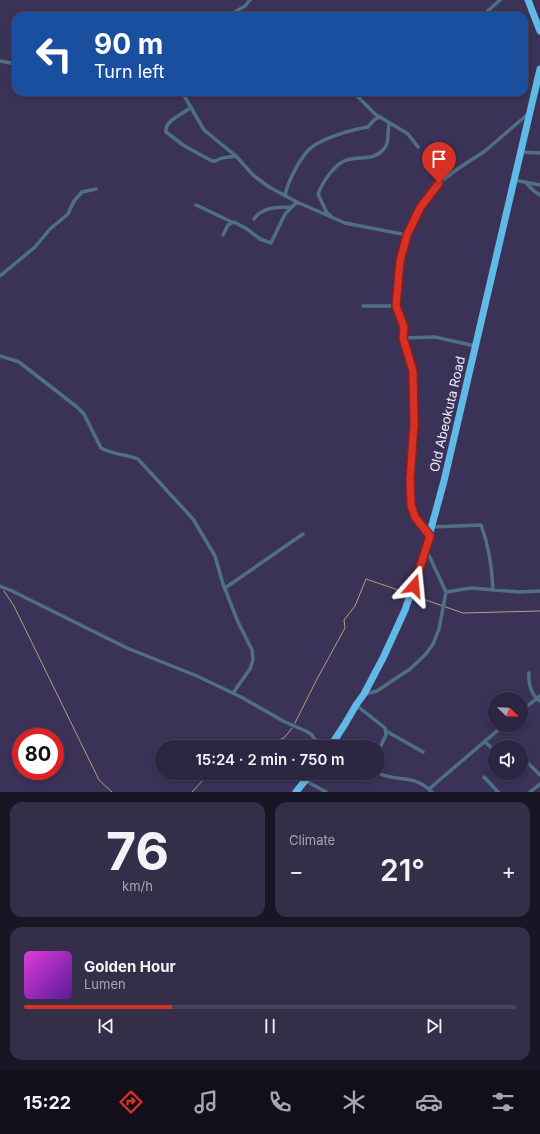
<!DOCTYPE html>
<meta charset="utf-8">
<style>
:root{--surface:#2c2642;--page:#342e49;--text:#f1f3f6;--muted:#a6a5b2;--line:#48435b;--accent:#d93025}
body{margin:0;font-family:Inter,sans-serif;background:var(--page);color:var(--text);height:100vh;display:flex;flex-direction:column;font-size:15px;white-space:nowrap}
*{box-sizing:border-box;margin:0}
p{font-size:13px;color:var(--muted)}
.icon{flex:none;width:22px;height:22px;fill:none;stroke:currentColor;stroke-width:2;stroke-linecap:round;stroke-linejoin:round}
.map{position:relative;height:792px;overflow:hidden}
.panel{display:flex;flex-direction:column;gap:10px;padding:10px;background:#181524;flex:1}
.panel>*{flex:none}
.guide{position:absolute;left:12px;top:12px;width:516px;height:84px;border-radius:12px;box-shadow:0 2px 6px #0003,0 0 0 1px var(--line);background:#1a4fa0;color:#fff;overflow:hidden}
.needle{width:26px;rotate:113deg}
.tools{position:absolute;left:488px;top:692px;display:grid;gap:8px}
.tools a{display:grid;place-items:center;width:40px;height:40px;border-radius:50%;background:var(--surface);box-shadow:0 2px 6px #0003,0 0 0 1px var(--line);font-size:20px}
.speed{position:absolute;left:12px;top:728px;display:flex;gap:8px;font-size:20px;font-weight:700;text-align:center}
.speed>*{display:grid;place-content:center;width:52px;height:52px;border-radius:50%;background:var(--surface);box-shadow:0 2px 6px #0003,0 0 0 1px var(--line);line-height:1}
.speed .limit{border:6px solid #d22;background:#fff;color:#111}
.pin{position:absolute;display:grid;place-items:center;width:34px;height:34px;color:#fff;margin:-41px -17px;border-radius:50% 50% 50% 0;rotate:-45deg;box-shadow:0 0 4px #0007}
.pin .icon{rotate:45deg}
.me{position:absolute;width:44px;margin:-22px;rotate:18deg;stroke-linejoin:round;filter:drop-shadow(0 0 3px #0008)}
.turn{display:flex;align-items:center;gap:14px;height:84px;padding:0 16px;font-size:18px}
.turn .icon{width:52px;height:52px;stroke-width:2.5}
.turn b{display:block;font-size:28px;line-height:34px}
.big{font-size:30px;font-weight:600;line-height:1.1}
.panel .widget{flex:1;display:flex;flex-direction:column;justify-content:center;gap:6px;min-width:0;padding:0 14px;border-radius:12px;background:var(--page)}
.panel .dial{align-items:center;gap:0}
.dial b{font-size:52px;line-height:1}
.song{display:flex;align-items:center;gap:12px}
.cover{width:48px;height:48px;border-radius:6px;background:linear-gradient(135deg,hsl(300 70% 55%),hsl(270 70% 35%))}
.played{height:4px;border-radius:2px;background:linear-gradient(90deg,var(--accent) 30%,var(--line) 30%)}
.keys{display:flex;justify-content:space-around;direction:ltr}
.heat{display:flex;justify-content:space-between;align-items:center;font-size:22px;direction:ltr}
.panel .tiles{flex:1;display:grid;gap:10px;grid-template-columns:1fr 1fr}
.widget:last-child{grid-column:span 2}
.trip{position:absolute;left:155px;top:740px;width:230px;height:40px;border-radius:20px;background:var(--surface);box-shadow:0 2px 6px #0003,0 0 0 1px var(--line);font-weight:600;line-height:40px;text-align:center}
.dock{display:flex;height:64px;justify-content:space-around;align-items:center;background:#120f1a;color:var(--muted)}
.dock .icon{width:28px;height:28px}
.dock .active{color:var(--accent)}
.dock b{font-size:18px;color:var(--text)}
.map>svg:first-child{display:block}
</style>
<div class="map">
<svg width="540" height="792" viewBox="0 0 540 792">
<rect width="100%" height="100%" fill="#3b3258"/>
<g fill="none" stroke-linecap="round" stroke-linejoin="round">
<path stroke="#a4a872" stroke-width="1" d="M 4,591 L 14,606 L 99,780 L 112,792
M 414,596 L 463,613 L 540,611
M 295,723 L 317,679 L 345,628 L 344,620 L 355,606 L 366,579 L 407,593
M 266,747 L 285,737 L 292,728
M 192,792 L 204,779 L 217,773"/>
<path stroke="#4f7083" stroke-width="3.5" d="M 228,16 L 245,6 L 250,0
M 482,16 L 500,0
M 0,61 L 16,64
M 182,92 L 204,130 L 236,156 L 253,175 L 269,187 L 297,202 L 345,223 L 407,235
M 353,92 L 375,114 L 408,134 L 418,147
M 191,107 C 183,115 164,120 166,132 L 183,145 L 212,161 L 215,161 L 222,158 L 236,156
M 521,152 L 540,153
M 514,180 L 540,185
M 526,183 L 534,191 L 540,195
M 285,196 C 287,183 301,155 312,147 C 323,138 354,129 368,127 L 374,120 L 379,117
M 196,205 L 232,222
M 331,216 L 327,213 L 318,194 C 322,183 335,163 347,160 C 360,156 373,161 383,150 C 390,143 387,133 389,124
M 254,219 C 262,207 277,207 292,207
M 223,235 L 228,225 L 234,222 L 247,229 L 260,239 L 271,243 L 285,214 L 297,202
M 0,276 L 35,247 L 50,229 L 68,214 L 74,201 L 82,192 L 96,189
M 363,306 L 396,306
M 403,338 L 435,337 L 475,346
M 0,356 L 19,362 L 77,407 L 84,414 L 101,448 C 113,455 126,454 138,459 L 193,519 L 215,556 L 223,584 L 238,622 L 252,650 L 253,660 L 250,669 L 233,693
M 432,527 L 481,525 C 489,546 492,567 493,590
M 429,535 L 415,517 L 411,505 L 410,479 L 414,425 L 413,371 L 403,338 L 404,327 L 396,306 L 400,261 L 407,235 L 420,208 L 439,183 L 456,170 L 485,151 L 528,114
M 0,586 L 12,591 L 127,648 L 197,676 L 241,697 L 285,722 L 306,731 L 312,735 L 320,747
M 225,588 L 303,534
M 446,592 L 471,588 L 520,592 L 540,591
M 529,673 C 528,683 531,695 540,701
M 365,694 L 377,691 L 410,669 L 426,654 L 433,644 L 439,629 L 446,592 L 426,549
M 356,705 L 385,728 L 386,735 L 378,752
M 521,711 L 540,696
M 386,731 L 423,752
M 485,742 L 495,751
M 521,756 L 540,775
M 378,773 C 400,783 412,773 432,792
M 484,777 L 498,792
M 306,781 L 326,792
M 429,789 L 504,725
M 530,792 L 540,784"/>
<path stroke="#61b9e7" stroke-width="7" d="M 528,0 L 540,31
M 330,747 L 345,724 L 356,705 L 364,694 L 383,658 L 405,610 L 423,558 L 444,481 L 540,69
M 296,792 L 311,773"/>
</g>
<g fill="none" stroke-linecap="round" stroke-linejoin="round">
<g stroke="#8d1f18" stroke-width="10">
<path id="route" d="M 414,586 L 430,536 L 415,517 L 411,505 L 410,479 L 414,425 L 413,371 L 403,338 L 404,327 L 396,306 L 400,261 L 407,235 L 420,208 L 439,183"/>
</g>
<use href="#route" stroke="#d93025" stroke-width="7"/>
</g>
<g text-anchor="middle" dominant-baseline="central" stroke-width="4" stroke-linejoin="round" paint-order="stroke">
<g font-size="13" fill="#efedfb" stroke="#3b3258">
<text transform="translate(447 414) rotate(-77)">Old Abeokuta Road</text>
</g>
</g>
</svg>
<div class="tools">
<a><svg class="needle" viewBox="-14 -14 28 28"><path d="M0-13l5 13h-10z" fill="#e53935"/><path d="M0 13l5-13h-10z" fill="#a6a5b2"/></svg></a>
<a><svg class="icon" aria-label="sound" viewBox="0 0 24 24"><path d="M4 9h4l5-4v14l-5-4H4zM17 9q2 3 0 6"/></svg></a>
</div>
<div class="speed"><div class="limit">80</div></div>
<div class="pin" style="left:439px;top:183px;background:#d93025"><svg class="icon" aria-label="arrive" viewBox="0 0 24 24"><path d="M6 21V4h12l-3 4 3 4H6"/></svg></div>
<svg class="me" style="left:414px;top:586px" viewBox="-20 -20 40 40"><path d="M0-17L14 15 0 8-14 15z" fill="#d93025" stroke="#fff" stroke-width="4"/></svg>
<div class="trip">15:24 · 2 min · 750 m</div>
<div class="guide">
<div class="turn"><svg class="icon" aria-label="left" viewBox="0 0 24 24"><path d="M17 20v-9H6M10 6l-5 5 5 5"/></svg><div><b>90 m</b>Turn left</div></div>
</div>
</div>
<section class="panel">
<div class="tiles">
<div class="widget dial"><b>76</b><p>km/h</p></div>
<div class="widget"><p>Climate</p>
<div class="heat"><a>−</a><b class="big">21°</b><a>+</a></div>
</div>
<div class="widget">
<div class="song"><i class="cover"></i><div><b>Golden Hour</b><p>Lumen</p></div></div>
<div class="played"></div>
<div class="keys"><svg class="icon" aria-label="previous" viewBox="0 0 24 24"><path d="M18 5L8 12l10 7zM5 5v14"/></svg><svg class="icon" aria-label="pause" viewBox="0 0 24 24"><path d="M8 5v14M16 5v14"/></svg><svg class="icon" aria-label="next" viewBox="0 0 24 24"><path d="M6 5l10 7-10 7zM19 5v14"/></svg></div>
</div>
</div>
</section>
<nav class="dock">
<b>15:22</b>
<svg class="icon active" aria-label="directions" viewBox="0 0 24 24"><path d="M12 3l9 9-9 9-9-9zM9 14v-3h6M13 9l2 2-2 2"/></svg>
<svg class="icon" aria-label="music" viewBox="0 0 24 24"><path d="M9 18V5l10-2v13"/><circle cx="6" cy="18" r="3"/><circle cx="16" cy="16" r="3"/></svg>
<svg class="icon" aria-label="phone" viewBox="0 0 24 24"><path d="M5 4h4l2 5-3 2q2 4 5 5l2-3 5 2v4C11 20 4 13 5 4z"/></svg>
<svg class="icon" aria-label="climate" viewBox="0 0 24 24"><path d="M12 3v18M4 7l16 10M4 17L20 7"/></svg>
<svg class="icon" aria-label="car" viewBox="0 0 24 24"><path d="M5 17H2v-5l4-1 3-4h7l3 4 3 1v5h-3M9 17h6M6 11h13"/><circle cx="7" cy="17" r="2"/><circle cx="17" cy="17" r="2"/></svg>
<svg class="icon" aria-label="filters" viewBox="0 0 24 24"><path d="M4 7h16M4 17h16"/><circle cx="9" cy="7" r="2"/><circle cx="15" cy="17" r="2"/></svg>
</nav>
